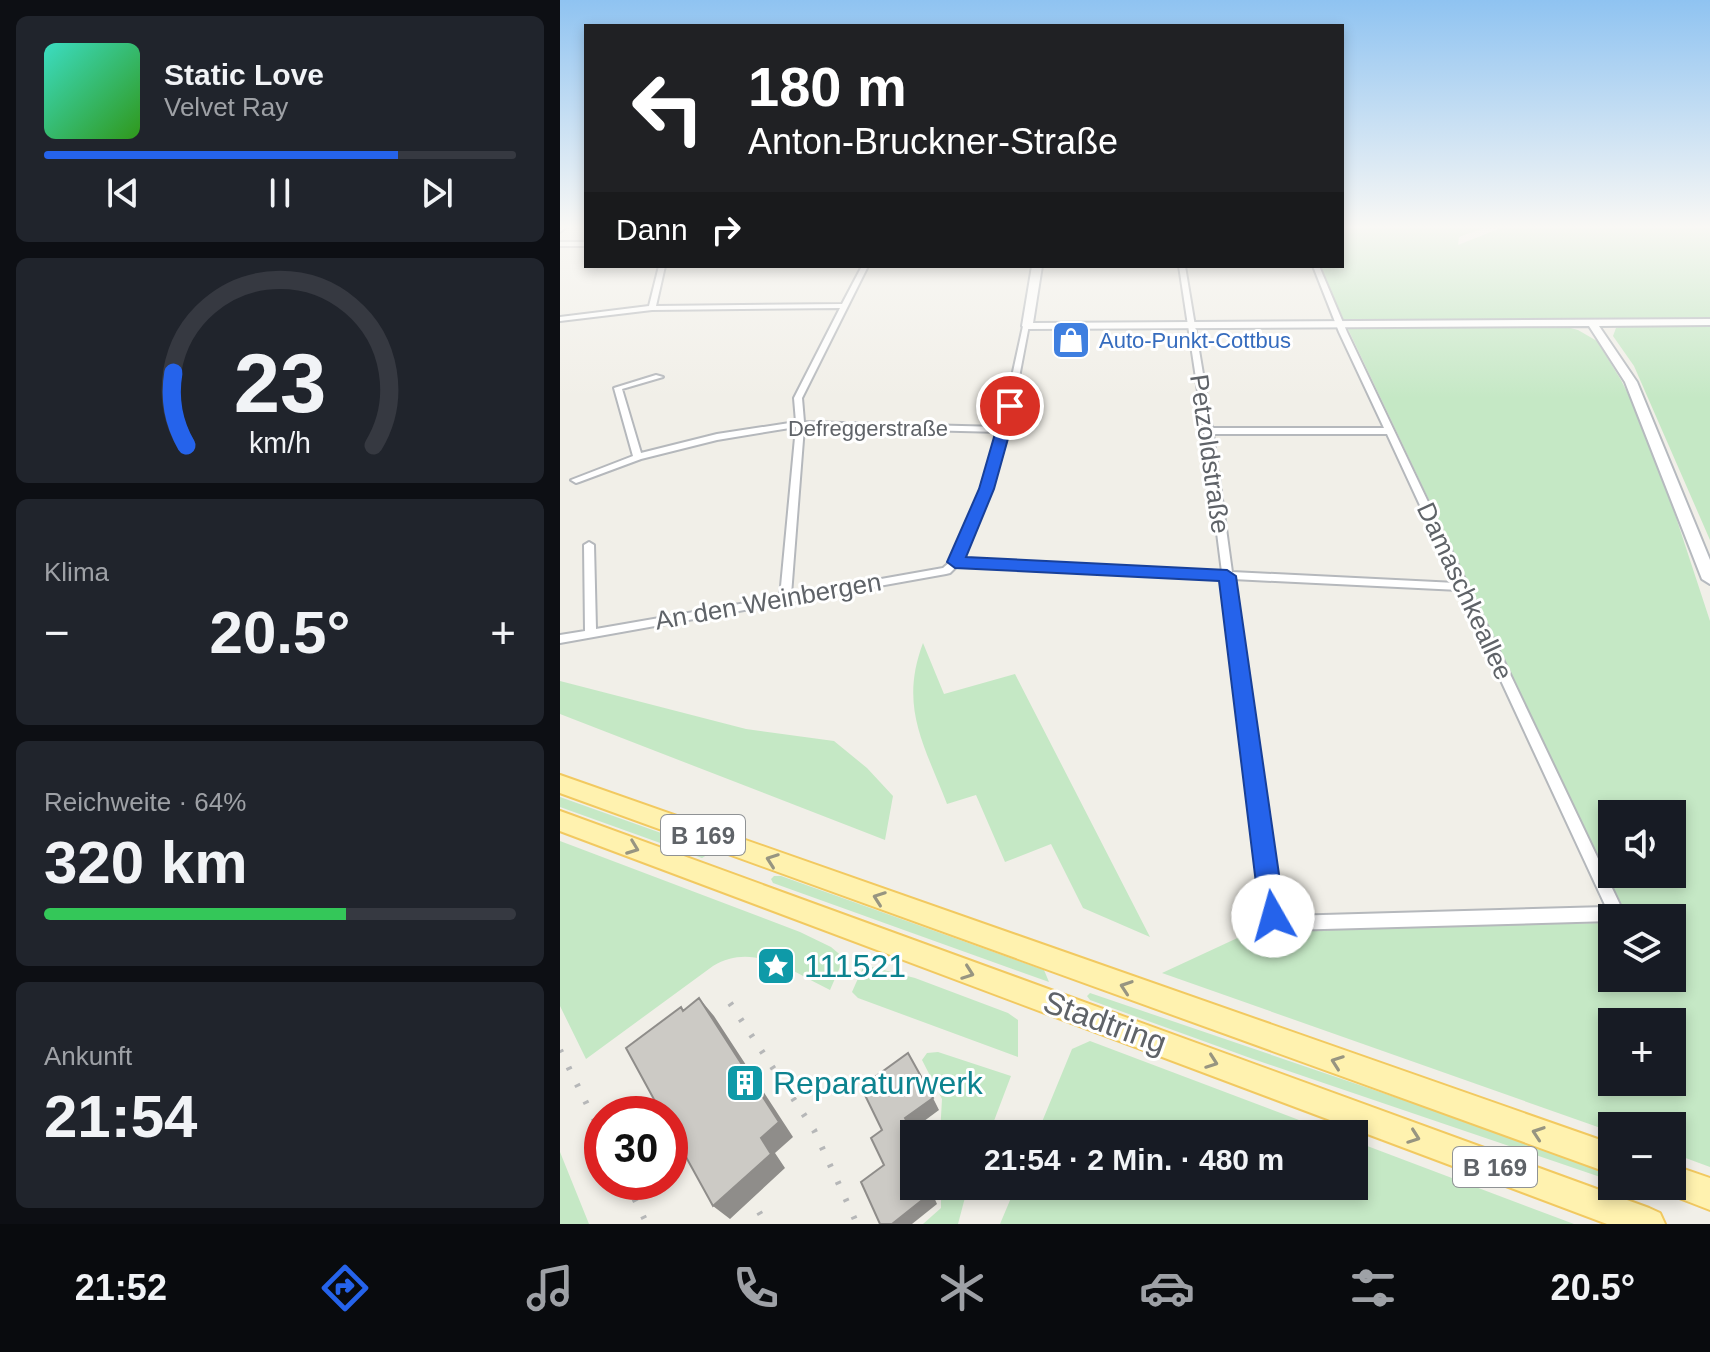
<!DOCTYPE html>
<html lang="de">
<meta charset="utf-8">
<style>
:root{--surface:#171b24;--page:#20242c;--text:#f1f3f6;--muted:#9ea1a6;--line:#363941;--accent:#2563eb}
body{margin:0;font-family:Arial,sans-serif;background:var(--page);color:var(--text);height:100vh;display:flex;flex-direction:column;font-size:30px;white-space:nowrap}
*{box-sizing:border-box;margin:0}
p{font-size:26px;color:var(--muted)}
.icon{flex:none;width:44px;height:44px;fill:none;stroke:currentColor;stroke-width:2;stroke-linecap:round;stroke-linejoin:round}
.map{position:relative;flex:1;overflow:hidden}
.sheet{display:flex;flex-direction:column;gap:16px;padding:16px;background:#0d0f14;width:560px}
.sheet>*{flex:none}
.hud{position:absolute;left:24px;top:24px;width:760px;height:244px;border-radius:0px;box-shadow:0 4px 12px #0003;background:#202124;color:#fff;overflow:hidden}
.buttons{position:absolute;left:1038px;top:800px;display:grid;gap:16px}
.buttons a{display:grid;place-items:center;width:88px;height:88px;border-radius:0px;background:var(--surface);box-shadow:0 4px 12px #0003;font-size:40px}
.speed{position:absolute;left:24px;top:1096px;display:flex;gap:16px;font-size:40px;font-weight:700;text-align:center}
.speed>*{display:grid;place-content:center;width:104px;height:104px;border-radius:50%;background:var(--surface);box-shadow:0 4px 12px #0003;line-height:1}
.speed .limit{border:12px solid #d22;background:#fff;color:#111}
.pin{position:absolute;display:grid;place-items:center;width:68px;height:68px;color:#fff;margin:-34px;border:4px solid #fff;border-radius:50%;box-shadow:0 2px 8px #0007}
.me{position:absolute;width:88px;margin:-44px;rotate:353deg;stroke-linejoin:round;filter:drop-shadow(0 0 6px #0008)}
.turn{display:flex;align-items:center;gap:28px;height:168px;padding:0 32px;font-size:36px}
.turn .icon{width:104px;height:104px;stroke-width:2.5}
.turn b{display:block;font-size:56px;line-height:68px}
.then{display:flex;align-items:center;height:76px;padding:0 32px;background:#0003;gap:16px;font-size:30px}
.big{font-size:60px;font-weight:600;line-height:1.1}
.sheet .widget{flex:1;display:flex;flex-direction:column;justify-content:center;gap:12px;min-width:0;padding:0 28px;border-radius:12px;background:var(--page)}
.sheet .dial{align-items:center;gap:0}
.dial svg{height:208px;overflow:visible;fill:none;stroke:var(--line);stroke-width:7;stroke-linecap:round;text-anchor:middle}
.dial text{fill:var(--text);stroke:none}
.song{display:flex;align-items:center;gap:24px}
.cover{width:96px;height:96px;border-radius:12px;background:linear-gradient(135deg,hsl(170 70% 55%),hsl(110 70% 35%))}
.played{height:8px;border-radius:4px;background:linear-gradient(90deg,var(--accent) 75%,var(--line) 75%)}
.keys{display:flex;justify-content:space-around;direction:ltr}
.heat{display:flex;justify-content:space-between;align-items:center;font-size:44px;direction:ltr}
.charge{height:12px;border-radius:6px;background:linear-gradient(90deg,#34c759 64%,var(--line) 0)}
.trip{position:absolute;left:340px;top:1120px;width:468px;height:80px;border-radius:0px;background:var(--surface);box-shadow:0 4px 12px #0003;font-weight:600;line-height:80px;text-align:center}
.dock{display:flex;height:128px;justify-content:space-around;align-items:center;background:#090b0e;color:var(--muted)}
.dock .icon{width:56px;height:56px}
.dock .selected{color:var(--accent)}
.dock b{font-size:36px;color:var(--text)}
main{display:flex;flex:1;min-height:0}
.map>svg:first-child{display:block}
</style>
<main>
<section class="sheet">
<div class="widget">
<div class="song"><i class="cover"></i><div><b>Static Love</b><p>Velvet Ray</p></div></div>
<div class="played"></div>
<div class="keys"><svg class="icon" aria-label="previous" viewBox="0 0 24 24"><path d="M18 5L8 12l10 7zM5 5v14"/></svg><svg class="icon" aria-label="pause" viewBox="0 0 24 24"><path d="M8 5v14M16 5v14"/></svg><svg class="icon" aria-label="next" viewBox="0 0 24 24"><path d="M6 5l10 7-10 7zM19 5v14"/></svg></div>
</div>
<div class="widget dial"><svg viewBox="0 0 100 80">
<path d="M14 69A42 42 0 1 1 86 69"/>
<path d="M14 69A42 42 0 0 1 9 41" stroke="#2563eb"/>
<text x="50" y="56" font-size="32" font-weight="700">23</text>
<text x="50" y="72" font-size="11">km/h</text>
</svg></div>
<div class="widget"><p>Klima</p>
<div class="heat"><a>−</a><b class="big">20.5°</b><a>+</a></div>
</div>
<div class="widget"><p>Reichweite · 64%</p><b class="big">320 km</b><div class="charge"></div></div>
<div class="widget"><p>Ankunft</p><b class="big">21:54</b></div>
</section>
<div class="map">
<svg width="1150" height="1224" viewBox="0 0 1150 1224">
<rect width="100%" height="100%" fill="#f1efe8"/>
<path fill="#c5e8c5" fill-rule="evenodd" d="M 782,226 L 930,226 L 899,237 L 898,245 L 946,226 L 1150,226 L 1150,319 L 785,323 L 760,266 L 782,266 Z
M 1069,325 L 1150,325 L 1150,540 L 1074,366 L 1053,336 L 1056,328 Z
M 1003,326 L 1018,330 L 1037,341 L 1061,380 L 1089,435 L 1150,621 L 1150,1167 L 1112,1153 L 1112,1126 L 1052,1126 L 1052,1132 L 602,973 L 699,928 L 1052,923 L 1052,978 L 1112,978 L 1112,918 L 1067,918 L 787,327 ZM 1052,814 L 1112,814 L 1112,874 L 1052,874 ZM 1052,1022 L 1112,1022 L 1112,1082 L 1052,1082 Z
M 363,643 L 384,694 L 455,674 L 590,937 L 523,908 L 491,844 L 445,862 L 416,795 L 387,804 C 364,744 339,707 363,643 Z
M 0,681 L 186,729 L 274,741 L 307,768 L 333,796 L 325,840 L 0,714 Z
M 0,797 L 149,850 L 150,853 L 142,858 L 0,807 Z
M 0,841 L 240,932 L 271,947 L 284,958 L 270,990 C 233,972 193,941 153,966 L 26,1059 L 0,1006 Z
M 214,876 L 221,876 L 484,970 L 489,982 L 213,883 L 211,879 Z
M 304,965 L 355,978 L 448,1013 L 458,1020 L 458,1057 L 298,998 L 292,992 Z
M 530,993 L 1052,1171 L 1052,1181 L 693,1059 L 530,1000 L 527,996 Z
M 530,1041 L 776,1134 L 477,1134 L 512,1049 Z
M 378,1052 L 451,1076 L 429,1134 L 380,1134 L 382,1099 L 362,1060 L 367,1053 Z
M 794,1141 L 1014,1224 L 440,1224 L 456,1186 L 794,1186 Z
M 0,1152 L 29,1224 L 0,1224 Z
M 381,1186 L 408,1186 L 398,1224 L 363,1224 L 381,1208 Z"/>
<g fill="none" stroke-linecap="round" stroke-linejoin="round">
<g stroke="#b5b8bc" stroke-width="4">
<path id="street" d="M 8,226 L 0,232 L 1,226 Z
M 0,242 L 26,242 L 26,246 L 0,246 Z
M 99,266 L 105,266 L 96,306 L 282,304 L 302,266 L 308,266 L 242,398 L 244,422 L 441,427 L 463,326 L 469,325 L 449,430 L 432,489 L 401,559 L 662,572 L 644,431 L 619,266 L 625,266 L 652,428 L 824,428 L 779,332 L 753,266 L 759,266 L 787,332 L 1062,909 L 1065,914 L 1063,918 L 1052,918 L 1052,921 L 727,930 L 708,921 L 705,916 L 663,579 L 398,565 L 390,573 L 386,574 L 0,643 L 0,635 L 25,631 L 24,545 L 29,542 L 34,545 L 36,629 L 220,597 L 236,427 L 157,440 L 81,459 L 19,482 L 16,483 L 11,480 L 73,456 L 54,388 L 96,375 L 103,377 L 62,389 L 81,453 L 157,434 L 236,422 L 234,398 L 280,308 L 92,310 L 0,321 L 0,317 L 89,306 ZM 244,427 L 440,432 L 422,489 L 391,561 L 383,568 L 231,595 ZM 653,434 L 827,434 L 896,583 L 672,572 ZM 673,579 L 899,590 L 1046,907 L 728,916 L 720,912 Z"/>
</g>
<g stroke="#b6babf" stroke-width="4">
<path id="secondary" d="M 472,266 L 482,266 L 473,323 L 1150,319 L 1150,325 L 1039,326 L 1077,382 L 1150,560 L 1150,584 L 1142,579 L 1065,382 L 1029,326 L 467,329 L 462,326 Z"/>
</g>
<g stroke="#f2c960" stroke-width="4">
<path id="primary" d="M 0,775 L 1052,1144 L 1052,1174 L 0,793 Z
M 0,811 L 1089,1208 L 1100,1213 L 1105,1224 L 1047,1224 L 0,831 Z
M 1112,1165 L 1150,1178 L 1150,1210 L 1101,1191 L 1099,1186 L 1112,1186 Z"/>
</g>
<use href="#street" fill="#fff" fill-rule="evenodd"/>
<use href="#secondary" fill="#fff" fill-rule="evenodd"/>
<use href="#primary" fill="#fff2af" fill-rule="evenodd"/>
<path stroke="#b6b7b8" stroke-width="6" stroke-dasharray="3 16" stroke-linecap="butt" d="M 170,1003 L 254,1130 L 297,1224
M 0,1050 L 42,1135
M 180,1179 L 206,1224
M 66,1182 L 87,1224"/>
</g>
<path fill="#8f8d8a" d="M 139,998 L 154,1016 L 233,1137 L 215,1153 L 225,1168 L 170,1219 L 153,1206 L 201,1138 Z
M 373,1098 L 379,1110 L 352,1130 L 354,1135 L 345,1118 Z
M 367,1186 L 369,1186 L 377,1204 L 352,1224 L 332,1224 Z"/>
<path fill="#cccac5" stroke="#8f8d8a" stroke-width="2" d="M 139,998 L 219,1122 L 201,1138 L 211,1154 L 153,1206 L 110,1128 L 110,1114 L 102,1114 L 66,1048 L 121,1007 L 123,1011 Z
M 348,1053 L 373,1098 L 345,1118 L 354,1135 L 354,1148 L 350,1151 L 354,1159 L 354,1186 L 367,1186 L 371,1193 L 332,1224 L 320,1224 L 301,1182 L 324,1165 L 311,1138 L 322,1130 L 301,1087 Z"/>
<defs><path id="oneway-chevron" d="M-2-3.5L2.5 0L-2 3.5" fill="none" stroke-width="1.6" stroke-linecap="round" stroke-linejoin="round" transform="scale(2)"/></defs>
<g stroke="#979581">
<use href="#oneway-chevron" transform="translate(73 848) rotate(21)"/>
<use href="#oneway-chevron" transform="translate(212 860) rotate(-160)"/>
<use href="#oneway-chevron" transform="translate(319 898) rotate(-160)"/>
<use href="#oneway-chevron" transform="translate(408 973) rotate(20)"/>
<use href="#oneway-chevron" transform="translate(566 987) rotate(-161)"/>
<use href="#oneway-chevron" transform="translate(652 1062) rotate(20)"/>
<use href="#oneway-chevron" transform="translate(777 1062) rotate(-160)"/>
<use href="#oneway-chevron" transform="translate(978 1133) rotate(-161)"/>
<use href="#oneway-chevron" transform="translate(854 1137) rotate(20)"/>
</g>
<linearGradient id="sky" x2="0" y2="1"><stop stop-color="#8fc3f1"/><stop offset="0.57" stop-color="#f9f8f5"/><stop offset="1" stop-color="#f9f8f5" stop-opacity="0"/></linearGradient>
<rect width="1150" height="398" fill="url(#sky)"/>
<path fill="#2563eb" stroke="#184099" stroke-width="2" d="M 450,402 L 457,406 L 434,489 L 406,557 L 667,570 L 676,576 L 725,916 L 722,924 L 713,927 L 704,924 L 700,916 L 659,581 L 395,568 L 387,562 L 419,489 L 443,406 Z"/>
<defs>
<g id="shop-square" transform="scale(2)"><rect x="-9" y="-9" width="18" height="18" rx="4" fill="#3f7fe0" stroke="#fff"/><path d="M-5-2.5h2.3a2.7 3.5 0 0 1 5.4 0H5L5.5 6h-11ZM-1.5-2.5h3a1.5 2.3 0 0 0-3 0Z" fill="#fff"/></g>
<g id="sight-square" transform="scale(2)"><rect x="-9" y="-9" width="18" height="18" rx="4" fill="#0f9aa8" stroke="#fff"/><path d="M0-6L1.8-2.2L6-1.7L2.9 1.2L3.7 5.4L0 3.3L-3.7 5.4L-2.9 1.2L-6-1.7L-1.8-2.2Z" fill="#fff"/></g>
<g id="building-square" transform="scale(2)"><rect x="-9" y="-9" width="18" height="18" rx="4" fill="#0f9aa8" stroke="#fff"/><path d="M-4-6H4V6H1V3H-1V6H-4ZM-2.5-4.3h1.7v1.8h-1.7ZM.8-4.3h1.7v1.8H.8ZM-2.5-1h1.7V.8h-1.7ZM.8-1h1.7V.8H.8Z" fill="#fff"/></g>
</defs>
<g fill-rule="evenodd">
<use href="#shop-square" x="511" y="340"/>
<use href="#sight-square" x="216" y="966"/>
<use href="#building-square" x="185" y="1083"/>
</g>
<g text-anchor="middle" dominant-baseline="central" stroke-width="6" stroke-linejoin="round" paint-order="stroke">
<g font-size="22" fill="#366cbe" stroke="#fff" text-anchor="start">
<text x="539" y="340">Auto-Punkt-Cottbus</text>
</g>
<g font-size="22" fill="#5f6368" stroke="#fff">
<text x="308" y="428">Defreggerstraße</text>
</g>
<g fill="#fff" stroke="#8f9295" stroke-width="2">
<rect x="101" y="815" width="84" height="40" rx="6"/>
<rect x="893" y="1147" width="84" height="40" rx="6"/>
</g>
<g font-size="24" font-weight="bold" fill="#5f6368">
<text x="143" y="835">B 169</text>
<text x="935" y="1167">B 169</text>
</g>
<g font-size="26" fill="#5f6368" stroke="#fff">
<text transform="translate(650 454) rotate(82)">Petzoldstraße</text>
<text transform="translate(905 591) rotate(65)">Damaschkeallee</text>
<text transform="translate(208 601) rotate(-10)">An den Weinbergen</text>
</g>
<g font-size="32" fill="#0d838f" stroke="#fff" text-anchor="start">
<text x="244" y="966">111521</text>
<text x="213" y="1083">Reparaturwerk</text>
</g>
<g font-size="32" fill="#5f6368" stroke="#fff">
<text transform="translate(545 1022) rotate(20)">Stadtring</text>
</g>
</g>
</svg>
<div class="buttons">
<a><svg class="icon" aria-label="sound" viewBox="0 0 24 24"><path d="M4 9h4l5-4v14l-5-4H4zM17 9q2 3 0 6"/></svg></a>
<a><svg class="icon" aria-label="layers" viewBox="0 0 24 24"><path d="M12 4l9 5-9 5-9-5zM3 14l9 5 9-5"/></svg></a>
<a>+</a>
<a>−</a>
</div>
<div class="speed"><div class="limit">30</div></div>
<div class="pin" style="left:450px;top:406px;background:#d93025"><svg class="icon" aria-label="arrive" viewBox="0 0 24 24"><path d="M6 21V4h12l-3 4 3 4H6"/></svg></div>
<svg class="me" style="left:713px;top:916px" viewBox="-20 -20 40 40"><circle r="19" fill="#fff"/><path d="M0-13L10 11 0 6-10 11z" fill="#2563eb"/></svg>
<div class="trip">21:54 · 2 Min. · 480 m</div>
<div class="hud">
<div class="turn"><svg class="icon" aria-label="left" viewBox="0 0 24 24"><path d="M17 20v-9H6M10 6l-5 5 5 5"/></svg><div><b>180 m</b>Anton-Bruckner-Straße</div></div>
<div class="then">Dann<svg class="icon" aria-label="right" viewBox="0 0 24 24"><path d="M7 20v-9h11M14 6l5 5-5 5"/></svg></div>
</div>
</div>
</main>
<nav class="dock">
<b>21:52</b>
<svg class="icon selected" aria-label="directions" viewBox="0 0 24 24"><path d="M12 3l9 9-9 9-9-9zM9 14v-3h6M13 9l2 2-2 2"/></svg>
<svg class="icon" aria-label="music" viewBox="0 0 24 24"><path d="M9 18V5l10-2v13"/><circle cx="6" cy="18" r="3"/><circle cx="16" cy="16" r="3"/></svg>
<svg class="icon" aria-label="phone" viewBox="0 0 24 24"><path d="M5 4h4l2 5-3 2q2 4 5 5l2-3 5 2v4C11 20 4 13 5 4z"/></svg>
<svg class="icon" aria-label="climate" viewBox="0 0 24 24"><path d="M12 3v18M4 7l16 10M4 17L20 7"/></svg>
<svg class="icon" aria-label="car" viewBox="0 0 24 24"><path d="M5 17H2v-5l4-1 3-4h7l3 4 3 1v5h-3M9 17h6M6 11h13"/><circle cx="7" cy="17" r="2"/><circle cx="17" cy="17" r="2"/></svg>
<svg class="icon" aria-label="filters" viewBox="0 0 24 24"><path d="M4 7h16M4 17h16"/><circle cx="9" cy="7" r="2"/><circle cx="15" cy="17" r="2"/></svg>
<b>20.5°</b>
</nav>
